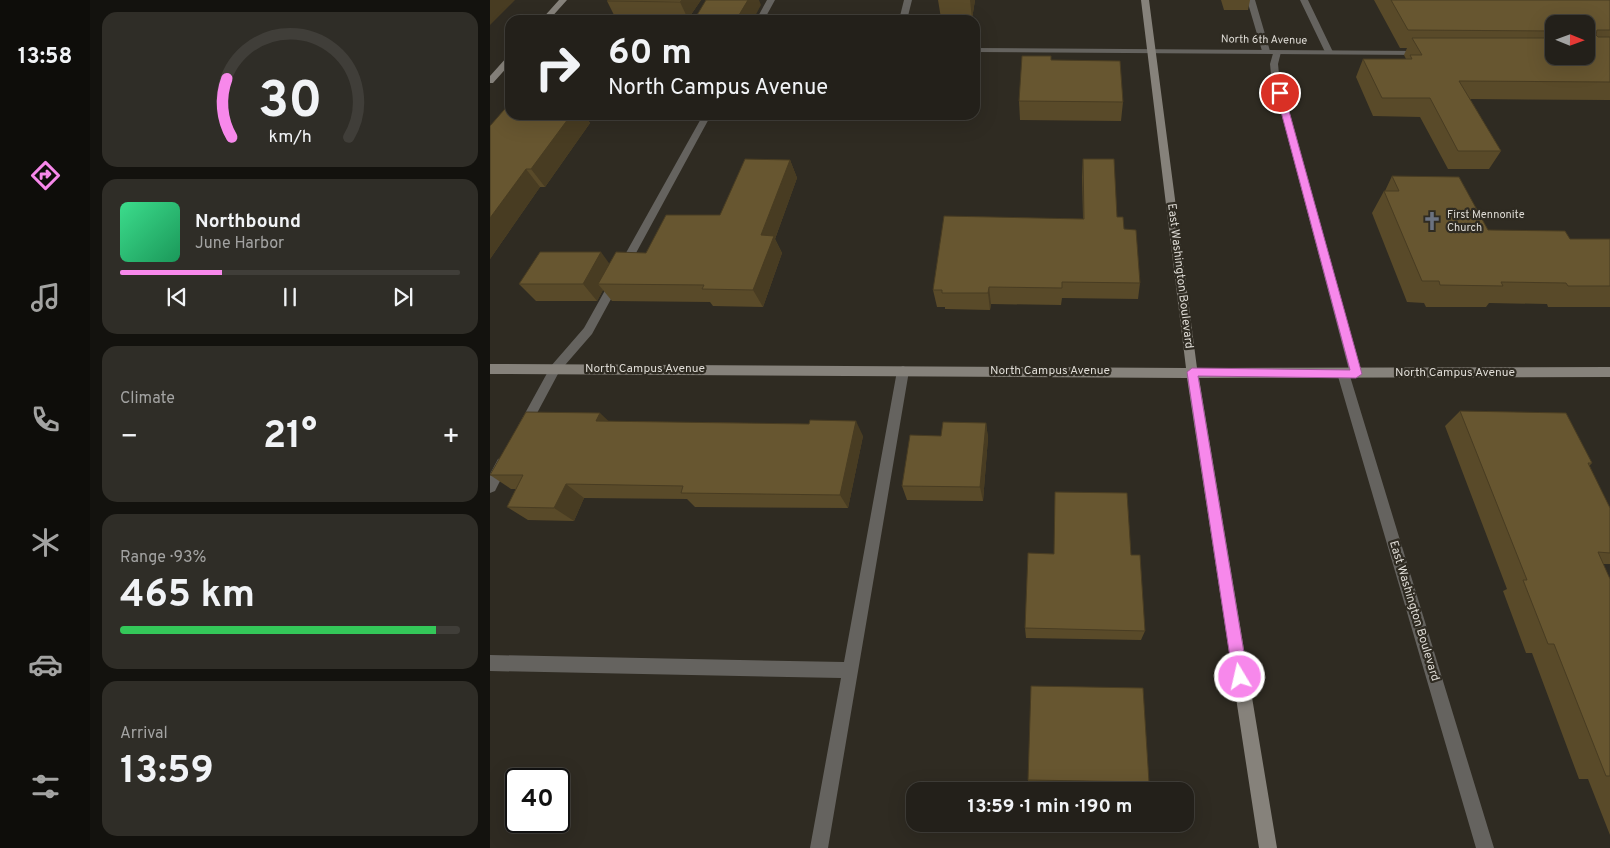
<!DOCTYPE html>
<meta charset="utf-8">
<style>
:root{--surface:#23201a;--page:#2f2d27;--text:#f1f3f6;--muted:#a3a3a2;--line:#403e39;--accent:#f788eb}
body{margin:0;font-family:Overpass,sans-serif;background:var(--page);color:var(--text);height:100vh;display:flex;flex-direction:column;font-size:19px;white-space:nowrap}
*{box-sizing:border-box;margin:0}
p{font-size:16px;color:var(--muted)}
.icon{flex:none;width:28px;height:28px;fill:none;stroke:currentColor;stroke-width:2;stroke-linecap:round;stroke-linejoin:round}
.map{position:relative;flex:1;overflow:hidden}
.side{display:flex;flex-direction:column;gap:12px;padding:12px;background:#13120e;width:400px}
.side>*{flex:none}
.banner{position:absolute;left:15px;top:15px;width:475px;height:105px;border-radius:15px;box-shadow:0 5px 20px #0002,0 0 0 1px var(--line);background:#23201a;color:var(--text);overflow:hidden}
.needle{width:32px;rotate:91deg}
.buttons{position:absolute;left:1055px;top:15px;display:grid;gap:10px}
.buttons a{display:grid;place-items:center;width:50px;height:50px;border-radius:10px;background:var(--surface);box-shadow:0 5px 20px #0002,0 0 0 1px var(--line);font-size:25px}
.speed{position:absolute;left:15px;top:768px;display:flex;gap:10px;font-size:25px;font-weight:700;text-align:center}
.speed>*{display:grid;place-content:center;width:65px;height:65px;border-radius:50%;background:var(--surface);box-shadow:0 5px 20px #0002,0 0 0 1px var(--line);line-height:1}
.speed .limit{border:2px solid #111;border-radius:8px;background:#fff;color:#111}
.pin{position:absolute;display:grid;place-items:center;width:42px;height:42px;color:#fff;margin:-21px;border:2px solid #fff;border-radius:50%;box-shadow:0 1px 5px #0007}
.me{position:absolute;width:55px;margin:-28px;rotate:351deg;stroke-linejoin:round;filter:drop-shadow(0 0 4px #0008)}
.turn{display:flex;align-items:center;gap:18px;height:105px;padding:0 20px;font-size:22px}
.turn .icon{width:65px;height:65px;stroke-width:2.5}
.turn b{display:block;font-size:35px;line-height:42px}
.big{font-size:38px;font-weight:700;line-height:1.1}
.side .card{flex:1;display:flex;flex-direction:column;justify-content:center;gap:8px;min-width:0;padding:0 18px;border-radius:15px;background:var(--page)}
.side .dial{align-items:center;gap:0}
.dial svg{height:130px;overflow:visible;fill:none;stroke:var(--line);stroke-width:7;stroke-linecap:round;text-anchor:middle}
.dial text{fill:var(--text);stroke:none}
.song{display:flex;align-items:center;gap:15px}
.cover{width:60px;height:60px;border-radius:8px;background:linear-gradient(135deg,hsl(150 70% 55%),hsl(150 70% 35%))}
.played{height:5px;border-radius:2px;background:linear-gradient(90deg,var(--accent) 30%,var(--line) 30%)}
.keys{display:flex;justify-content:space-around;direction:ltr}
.heat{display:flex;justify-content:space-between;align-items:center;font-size:28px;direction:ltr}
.charge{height:8px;border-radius:4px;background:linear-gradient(90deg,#34c759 93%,var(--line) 0)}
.trip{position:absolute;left:416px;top:782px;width:288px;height:50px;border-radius:15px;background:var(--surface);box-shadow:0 5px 20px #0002,0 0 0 1px var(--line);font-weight:700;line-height:50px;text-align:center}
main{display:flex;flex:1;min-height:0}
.tab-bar{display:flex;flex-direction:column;width:90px;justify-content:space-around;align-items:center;background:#0e0d0a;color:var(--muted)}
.tab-bar .icon{width:35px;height:35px}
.tab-bar .on{color:var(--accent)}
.tab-bar b{font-size:22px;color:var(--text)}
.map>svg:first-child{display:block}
</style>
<main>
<nav class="tab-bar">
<b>13:58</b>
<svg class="icon on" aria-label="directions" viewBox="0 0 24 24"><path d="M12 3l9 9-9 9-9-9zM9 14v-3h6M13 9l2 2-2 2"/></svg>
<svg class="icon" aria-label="music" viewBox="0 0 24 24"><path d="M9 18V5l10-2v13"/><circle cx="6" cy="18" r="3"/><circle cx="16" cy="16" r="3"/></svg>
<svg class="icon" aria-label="phone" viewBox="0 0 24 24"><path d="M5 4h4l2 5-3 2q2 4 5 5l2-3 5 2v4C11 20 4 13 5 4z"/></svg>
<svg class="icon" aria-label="climate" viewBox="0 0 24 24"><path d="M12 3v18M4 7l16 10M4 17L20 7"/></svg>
<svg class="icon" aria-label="car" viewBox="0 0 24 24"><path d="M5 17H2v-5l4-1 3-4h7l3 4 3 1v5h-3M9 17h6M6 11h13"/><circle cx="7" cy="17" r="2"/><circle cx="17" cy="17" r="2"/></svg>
<svg class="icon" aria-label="filters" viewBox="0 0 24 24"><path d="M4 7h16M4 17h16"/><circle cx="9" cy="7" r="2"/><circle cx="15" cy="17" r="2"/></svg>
</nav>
<section class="side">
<div class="card dial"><svg viewBox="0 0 100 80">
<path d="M14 69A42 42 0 1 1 86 69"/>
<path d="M14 69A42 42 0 0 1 11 33" stroke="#f788eb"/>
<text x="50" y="56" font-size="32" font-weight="700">30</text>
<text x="50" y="72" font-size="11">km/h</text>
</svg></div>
<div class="card">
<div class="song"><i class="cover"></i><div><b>Northbound</b><p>June Harbor</p></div></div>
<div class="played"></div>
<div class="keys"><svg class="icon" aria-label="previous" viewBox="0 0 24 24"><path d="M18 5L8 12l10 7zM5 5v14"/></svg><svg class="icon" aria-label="pause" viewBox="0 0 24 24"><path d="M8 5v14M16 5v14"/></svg><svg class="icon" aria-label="next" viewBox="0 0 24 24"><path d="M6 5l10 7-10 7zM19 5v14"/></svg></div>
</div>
<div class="card"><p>Climate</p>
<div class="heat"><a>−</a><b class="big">21°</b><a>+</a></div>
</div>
<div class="card"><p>Range · 93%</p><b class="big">465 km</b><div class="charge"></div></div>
<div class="card"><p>Arrival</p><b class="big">13:59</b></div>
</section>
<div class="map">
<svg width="1120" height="848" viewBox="0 0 1120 848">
<rect width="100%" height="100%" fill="#2f2b22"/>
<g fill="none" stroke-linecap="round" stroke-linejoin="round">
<path fill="#65635f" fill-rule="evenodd" d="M 277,0 L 285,0 L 274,20 L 266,20 Z
M 757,0 L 765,0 L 780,51 L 779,53 L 772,51 Z
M 810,0 L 818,0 L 843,52 L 842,54 L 835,52 Z
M 784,50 L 791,52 L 788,64 L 789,74 L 872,374 L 870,377 L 862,377 L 860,374 L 781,74 L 780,64 Z
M 213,115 L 221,115 L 102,334 L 69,372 L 38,430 L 34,431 L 30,430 L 28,426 L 61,366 L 94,328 Z
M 413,366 L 417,368 L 419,371 L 338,848 L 320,848 L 351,678 L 0,671 L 0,655 L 354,662 L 407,371 L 409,368 Z
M 13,457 L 18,459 L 19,463 L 5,491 L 0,493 L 0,474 L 8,459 Z"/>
<path fill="#65635f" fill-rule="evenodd" d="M 414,0 L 422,0 L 417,20 L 409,20 Z
M 485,48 L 931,51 L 935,53 L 931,55 L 485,52 Z
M 853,368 L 857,370 L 859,373 L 1004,848 L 986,848 L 847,373 L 849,370 Z"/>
<path fill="#86827b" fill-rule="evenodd" d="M 69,0 L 77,0 L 59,20 L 51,20 Z
M 651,0 L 659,0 L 707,368 L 1120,367 L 1120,377 L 709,378 L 787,848 L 769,848 L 697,378 L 0,374 L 0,364 L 696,368 Z
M 17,57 L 20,57 L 20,64 L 3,83 L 0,83 L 0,76 Z"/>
</g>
<path fill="#594a29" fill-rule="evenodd" d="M 118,0 L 211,0 L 198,19 L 126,19 L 117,1 Z
M 448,0 L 485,0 L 482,19 L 451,18 Z
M 731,0 L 760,0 L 758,10 L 734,10 Z
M 884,0 L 1120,0 L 1120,100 L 980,99 L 1011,151 L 999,169 L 958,169 L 930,117 L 883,116 L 866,77 L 873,59 L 916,59 L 914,55 L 917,48 L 910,48 ZM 1064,24 L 1096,24 L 1064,56 Z
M 561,60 L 633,102 L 631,121 L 530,120 L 529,101 Z
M 20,115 L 94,115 L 100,123 L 55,187 L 50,187 L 0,259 L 0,126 Z
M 593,159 L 634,229 L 650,283 L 648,299 L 572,298 L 571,305 L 501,304 L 500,310 L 455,309 L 455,307 L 447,307 L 443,290 L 593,219 L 592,177 Z
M 300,160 L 307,178 L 285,239 L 292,253 L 273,307 L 223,306 L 220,302 L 122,301 L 113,290 L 107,301 L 46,301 L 29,284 L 120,264 L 156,253 L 230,215 Z
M 902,176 L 998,230 L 1080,239 L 1120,239 L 1120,307 L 1058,307 L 1057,304 L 999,303 L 996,307 L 936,307 L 934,303 L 917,302 L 882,213 L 894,191 L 895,191 Z
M 970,411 L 1102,463 L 1099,466 L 1120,508 L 1120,564 L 1113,564 L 1120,579 L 1120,835 L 1098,779 L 1089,779 L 1042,653 L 1036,653 L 1013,591 L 1017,589 L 955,426 Z
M 118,421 L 373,436 L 358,508 L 205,507 L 197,499 L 94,498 L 84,521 L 38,520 L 17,507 L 26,489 L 21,489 L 0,475 Z
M 496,423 L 498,438 L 493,501 L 417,500 L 412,486 L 451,436 Z
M 641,555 L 655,631 L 651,640 L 536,638 L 535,628 Z
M 538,780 L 659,782 L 654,785 L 539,783 Z"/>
<path fill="#483c22" d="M 0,0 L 25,0 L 0,25 Z
M 192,0 L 211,0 L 198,19 L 190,2 Z
M 258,0 L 269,0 L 271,5 L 263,20 L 246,20 Z
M 480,0 L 485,0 L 482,19 Z
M 72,115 L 94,115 L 100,123 L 55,187 L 41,169 Z
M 300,160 L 307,178 L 285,239 L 292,253 L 273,307 L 263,290 L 271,235 Z
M 36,169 L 50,187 L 0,259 L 0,218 Z
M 111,252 L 124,270 L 108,284 L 113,290 L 107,301 L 93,284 Z
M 499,287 L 501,304 L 500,310 L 498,293 Z
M 110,413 L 126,428 L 106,421 Z
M 366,421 L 373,436 L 358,508 L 350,495 Z
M 496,423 L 498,438 L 493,501 L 490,487 Z
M 76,484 L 94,498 L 84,521 L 64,508 Z"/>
<path fill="#675630" stroke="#483c22" d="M 118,0 L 192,0 L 190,2 L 117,1 Z
M 216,0 L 258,0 L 246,20 L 204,20 Z
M 901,0 L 1120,0 L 1120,30 L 1107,30 L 1106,35 L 1108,37 L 1120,37 L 1120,82 L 969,81 L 1011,151 L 968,151 L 940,98 L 892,98 L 873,59 L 922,59 L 920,55 L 932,55 L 922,38 L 1064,38 L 1064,56 L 1096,56 L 1096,24 L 1064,24 L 1064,31 L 918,30 Z
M 532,56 L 561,56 L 561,60 L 630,61 L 633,102 L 529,101 Z
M 20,103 L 20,115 L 81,115 L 41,169 L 36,169 L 0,218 L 0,126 Z
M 255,159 L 300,160 L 271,235 L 284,236 L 263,290 L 212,289 L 214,285 L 108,284 L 126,252 L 156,253 L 176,215 L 230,215 Z
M 593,159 L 624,159 L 627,217 L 633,217 L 634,229 L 646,230 L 650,283 L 572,282 L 572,288 L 499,287 L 498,293 L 452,293 L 452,290 L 443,290 L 454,216 L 594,219 Z
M 902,176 L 969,177 L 998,230 L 1075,231 L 1080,239 L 1120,239 L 1120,286 L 1078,286 L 1076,283 L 1011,282 L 1013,286 L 950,285 L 949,281 L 932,281 L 894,191 L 909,191 Z
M 50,252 L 111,252 L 93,284 L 29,284 Z
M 970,411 L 1076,413 L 1102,463 L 1098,463 L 1120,508 L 1120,553 L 1108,552 L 1120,579 L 1120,776 L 1116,776 L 1064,644 L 1058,644 L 1033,580 L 1037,580 Z
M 36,412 L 110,413 L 106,421 L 319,424 L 320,420 L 366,421 L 350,495 L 191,493 L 193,486 L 76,484 L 64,508 L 17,507 L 33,475 L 0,475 Z
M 453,422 L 496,423 L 490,487 L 412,486 L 420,435 L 451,436 Z
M 565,492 L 637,493 L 641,555 L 650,555 L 655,631 L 535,628 L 538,553 L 564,554 Z
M 541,686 L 653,688 L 659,782 L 538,780 Z"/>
<path fill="#f788eb" stroke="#a15899" d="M 790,91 L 794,93 L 872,374 L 866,378 L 708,376 L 758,677 L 756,682 L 750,684 L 745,682 L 743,677 L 697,372 L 702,368 L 860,370 L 786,93 Z"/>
<defs>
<g id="church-bare" transform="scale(1.5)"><path d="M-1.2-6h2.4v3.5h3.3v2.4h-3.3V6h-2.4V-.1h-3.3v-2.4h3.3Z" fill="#6b7280" stroke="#2f2b22" stroke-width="2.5" paint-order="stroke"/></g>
</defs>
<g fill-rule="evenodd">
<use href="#church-bare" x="942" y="221"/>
</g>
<g text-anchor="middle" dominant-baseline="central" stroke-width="4.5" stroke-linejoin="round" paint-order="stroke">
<g font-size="11" fill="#dedbd5" stroke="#2f2b22">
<text transform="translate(774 40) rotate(1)">North 6th Avenue</text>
</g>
<g font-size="11" fill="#dedbd5" stroke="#2f2b22" text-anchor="start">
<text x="957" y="215">First Mennonite<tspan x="957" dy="13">Church</tspan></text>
</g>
<g font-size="12" fill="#dedbd5" stroke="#2f2b22">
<text transform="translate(690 276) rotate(83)">East Washington Boulevard</text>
<text x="155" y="369">North Campus Avenue</text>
<text x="560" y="371">North Campus Avenue</text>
<text x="965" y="373">North Campus Avenue</text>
<text transform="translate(924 611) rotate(73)">East Washington Boulevard</text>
</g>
</g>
</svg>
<div class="buttons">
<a><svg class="needle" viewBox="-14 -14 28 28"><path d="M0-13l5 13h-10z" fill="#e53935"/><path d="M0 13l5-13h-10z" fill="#a3a3a2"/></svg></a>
</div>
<div class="speed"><div class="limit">40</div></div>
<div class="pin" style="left:790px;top:93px;background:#d93025"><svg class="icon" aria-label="arrive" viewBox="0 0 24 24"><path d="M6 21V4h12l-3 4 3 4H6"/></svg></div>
<svg class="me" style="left:750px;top:677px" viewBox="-20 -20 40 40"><circle r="17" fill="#f788eb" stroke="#fff" stroke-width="3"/><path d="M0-11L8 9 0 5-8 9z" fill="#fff"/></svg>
<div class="trip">13:59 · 1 min · 190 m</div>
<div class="banner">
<div class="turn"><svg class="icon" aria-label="right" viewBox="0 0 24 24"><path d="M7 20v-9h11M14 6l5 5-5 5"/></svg><div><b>60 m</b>North Campus Avenue</div></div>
</div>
</div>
</main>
